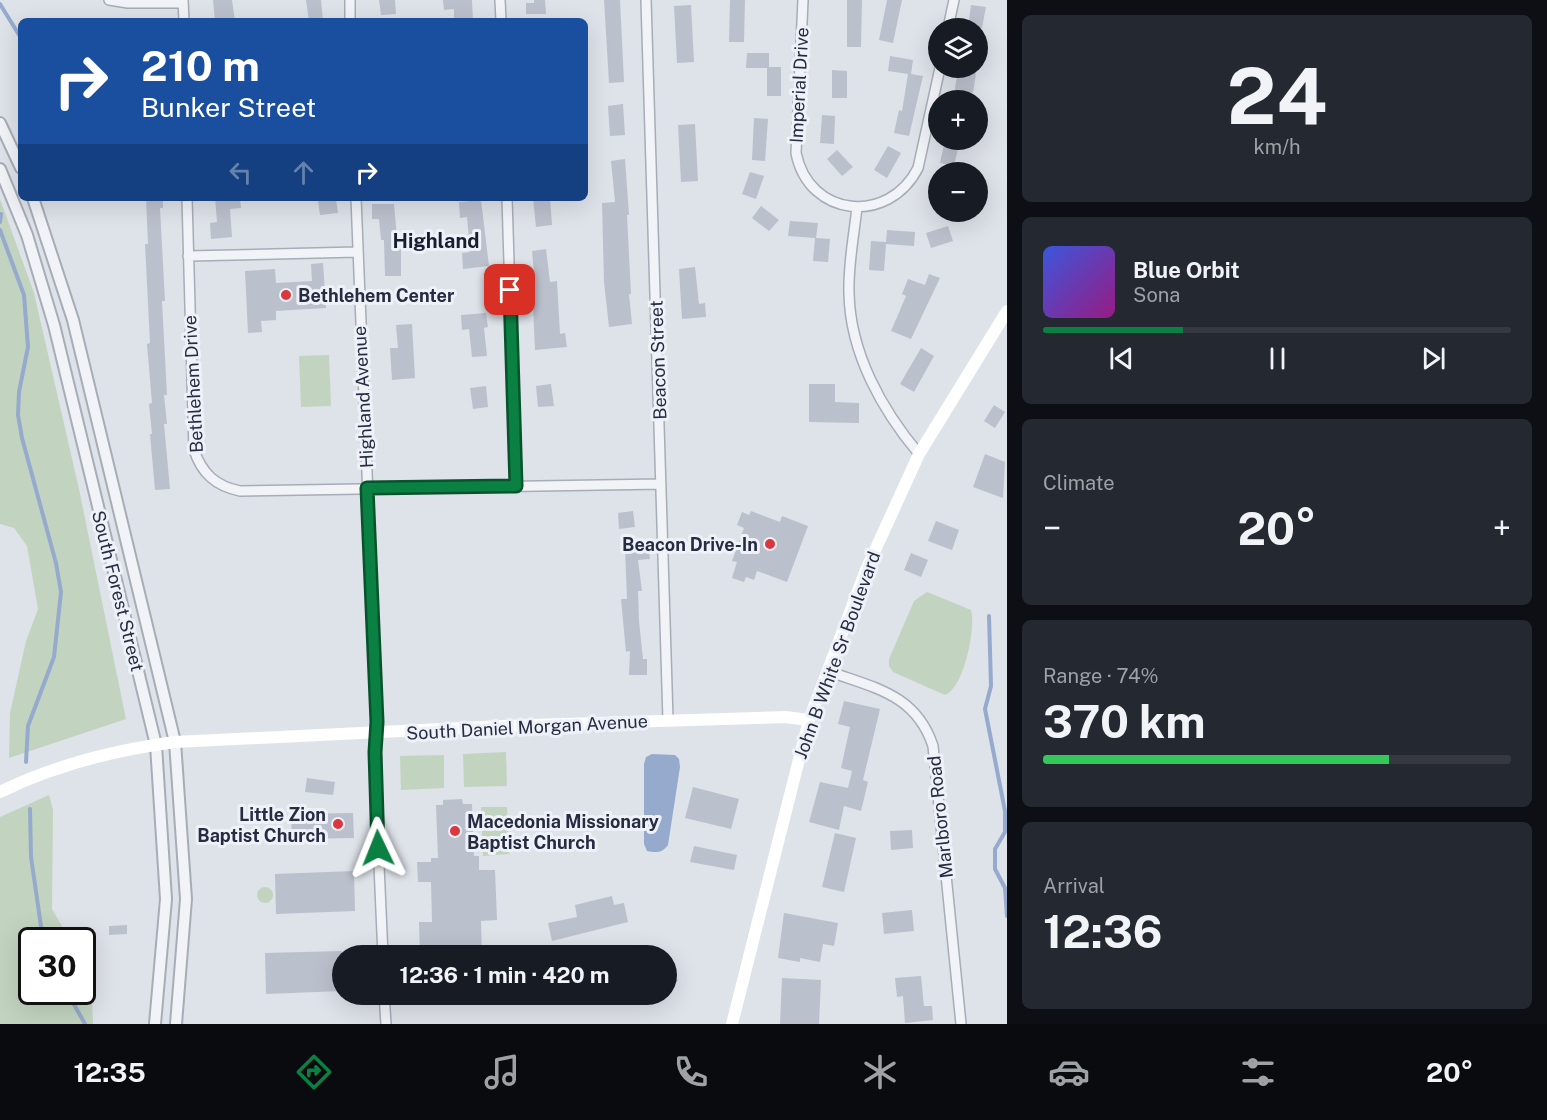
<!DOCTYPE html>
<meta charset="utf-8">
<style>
:root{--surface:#171b24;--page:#242831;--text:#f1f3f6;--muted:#9ea1a6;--line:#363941;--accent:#0b8043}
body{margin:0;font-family:"Public Sans",sans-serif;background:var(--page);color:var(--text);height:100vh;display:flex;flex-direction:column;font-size:22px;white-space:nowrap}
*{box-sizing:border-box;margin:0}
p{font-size:20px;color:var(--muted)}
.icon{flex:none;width:33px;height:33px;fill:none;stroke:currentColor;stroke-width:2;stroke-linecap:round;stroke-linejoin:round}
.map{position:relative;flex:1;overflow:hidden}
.panel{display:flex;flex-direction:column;gap:15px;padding:15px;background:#0d0f14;width:540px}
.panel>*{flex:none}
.banner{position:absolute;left:18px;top:18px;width:570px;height:183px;border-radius:9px;box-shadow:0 6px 24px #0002;background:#1a4fa0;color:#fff;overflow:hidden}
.tools{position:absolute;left:928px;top:18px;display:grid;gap:12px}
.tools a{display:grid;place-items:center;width:60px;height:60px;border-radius:50%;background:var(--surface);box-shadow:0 6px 24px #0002;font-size:30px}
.speed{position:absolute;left:18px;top:927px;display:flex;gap:12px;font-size:30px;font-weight:700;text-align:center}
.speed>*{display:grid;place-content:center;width:78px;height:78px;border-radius:50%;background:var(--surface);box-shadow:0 6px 24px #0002;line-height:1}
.speed .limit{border:3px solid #111;border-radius:9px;background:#fff;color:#111}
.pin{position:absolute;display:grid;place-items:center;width:51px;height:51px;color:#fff;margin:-26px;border-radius:12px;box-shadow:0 3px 9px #0006}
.me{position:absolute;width:66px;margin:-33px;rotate:358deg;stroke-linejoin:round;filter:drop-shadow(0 0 4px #0008)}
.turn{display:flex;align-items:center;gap:21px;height:126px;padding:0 24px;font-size:27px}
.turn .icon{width:78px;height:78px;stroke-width:2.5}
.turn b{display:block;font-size:42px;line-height:51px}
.lanes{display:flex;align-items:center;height:57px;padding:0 24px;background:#0003;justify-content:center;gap:30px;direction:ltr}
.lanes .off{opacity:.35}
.big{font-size:45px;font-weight:700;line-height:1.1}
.panel .tile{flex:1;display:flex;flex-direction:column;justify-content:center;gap:9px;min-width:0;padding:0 21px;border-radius:9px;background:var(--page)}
.panel .dial{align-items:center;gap:0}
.dial b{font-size:78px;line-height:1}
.song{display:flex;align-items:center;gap:18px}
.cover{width:72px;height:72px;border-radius:9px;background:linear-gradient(135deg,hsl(230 70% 55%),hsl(310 70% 35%))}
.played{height:6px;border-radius:3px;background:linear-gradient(90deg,var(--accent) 30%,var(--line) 30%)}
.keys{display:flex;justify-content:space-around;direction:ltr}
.heat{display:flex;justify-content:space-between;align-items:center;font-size:33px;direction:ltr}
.charge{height:9px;border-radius:4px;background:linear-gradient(90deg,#34c759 74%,var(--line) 0)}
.trip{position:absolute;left:332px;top:945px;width:345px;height:60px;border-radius:30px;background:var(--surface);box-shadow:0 6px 24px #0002;font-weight:700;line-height:60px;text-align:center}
.tabs{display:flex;height:96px;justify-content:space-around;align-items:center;background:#090b0e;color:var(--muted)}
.tabs .icon{width:42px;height:42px}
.tabs .active{color:var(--accent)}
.tabs b{font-size:27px;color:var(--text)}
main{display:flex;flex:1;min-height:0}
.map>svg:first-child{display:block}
</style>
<main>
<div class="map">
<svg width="1007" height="1024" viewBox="0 0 1007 1024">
<rect width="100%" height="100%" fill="#dee2e9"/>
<path fill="#c2d4bf" d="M 0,199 L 34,293 L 79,489 L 126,719 L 9,758 L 10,713 L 26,641 L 38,609 L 27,546 L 14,528 L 0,524 Z
M 329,355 L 331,406 L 301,407 L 299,356 Z
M 927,592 L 971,610 C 976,628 964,688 945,695 L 893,672 L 889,666 L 889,659 L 914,601 Z
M 506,752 L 507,786 L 464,787 L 463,754 Z
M 444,755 L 444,788 L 401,790 L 400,756 Z
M 49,795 L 53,810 L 52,909 L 70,940 L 32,940 L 32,992 L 82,992 L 83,962 L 91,977 L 93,1024 L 0,1024 L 0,817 Z
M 481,807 L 507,807 L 509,854 L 483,856 Z
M257 895a8 8 0 1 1 16 0a8 8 0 1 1-16 0Z"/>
<path fill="#96aacd" d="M 652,754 L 675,755 L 679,759 L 680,767 L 668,845 C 662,853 657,853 647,851 L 644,844 L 644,764 L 646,757 Z"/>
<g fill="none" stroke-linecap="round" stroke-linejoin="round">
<path stroke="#96aacd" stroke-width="4" d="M 0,4 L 21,38
M 0,222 L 1,214
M 0,230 L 24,295 L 28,347 L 19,392 L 18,415 L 22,438 L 56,563 L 61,592 L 54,657 L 28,726 L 26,762
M 989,616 L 991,686 L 985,709 L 1005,811 L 1005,832 L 995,849 L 995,869 L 1005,888 L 1007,916
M 30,809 L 31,857 L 43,940
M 67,992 L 85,1024"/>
</g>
<path fill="#bbc0cd" d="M 213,0 L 232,0 L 235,21 L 215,21 Z
M 306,0 L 321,0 L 323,21 L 309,21 Z
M 379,0 L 395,0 L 396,14 L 381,15 Z
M 443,0 L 472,0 L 473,21 L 454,21 L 454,9 L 444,10 Z
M 534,0 L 545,0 L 546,14 L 526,14 L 526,3 L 534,3 Z
M 604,0 L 620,0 L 624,82 L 609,83 Z
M 730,0 L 745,0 L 744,42 L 729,42 Z
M 847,0 L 862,0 L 861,47 L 847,47 Z
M 887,0 L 902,0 L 893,43 L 879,40 Z
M 691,5 L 694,62 L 677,63 L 674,6 Z
M 971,5 L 986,7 L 982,28 L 968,28 Z
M 747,53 L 769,53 L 769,67 L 781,67 L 781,96 L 767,96 L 767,68 L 746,68 Z
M 890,56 L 913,60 L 911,74 L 923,76 L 909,136 L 894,133 L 899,110 L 902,111 L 908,74 L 888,71 Z
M 832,70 L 847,71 L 847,98 L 832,98 Z
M 958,70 L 976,73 L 973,93 L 969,92 L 968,100 L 953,100 Z
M 623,104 L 625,135 L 610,136 L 608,106 Z
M 822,115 L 835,116 L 834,144 L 820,143 Z
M 754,118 L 768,119 L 765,161 L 752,160 Z
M 695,124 L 698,181 L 681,182 L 678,125 Z
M 945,140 L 960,140 L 954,166 L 940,163 Z
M 888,146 L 901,153 L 887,178 L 874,170 Z
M 837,150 L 853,167 L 842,176 L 827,159 Z
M 625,159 L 629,215 L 627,215 L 631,294 L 629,294 L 632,324 L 609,327 L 604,282 L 602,203 L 615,202 L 611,161 Z
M 750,172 L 764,176 L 756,199 L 742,194 Z
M 146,198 L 163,198 L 163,208 L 160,208 L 165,301 L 162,301 L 167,395 L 164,395 L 167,424 L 164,424 L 170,489 L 155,490 L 150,434 L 152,434 L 149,404 L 152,403 L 147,344 L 150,343 L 145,244 L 148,244 Z
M 215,198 L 240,198 L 241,208 L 230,209 L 232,237 L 211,239 L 210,223 L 217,222 Z
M 533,198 L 550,198 L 552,225 L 536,227 Z
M 336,199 L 338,213 L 320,215 L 318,201 Z
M 481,200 L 489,266 L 463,269 L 462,253 L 470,252 L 467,217 L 460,218 L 459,202 Z
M 372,204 L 394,204 L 398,249 L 401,249 L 401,276 L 385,276 L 384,240 L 381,240 L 379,219 L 372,219 Z
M 761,206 L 779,220 L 769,231 L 752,218 Z
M 790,221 L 818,223 L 816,238 L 830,239 L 828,262 L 813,261 L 815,238 L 788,236 Z
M 948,226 L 953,241 L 931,248 L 926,233 Z
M 887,230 L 915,232 L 914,246 L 886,244 L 884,271 L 869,270 L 871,241 L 886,242 Z
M 546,249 L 550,282 L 557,281 L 560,334 L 565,333 L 567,347 L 535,350 L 532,284 L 535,283 L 532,251 Z
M 323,263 L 326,308 L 276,311 L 276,320 L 261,321 L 262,332 L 248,333 L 245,271 L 275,269 L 276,283 L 312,281 L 311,264 Z
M 695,267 L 699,304 L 705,303 L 706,317 L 682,319 L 679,269 Z
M 929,274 L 940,278 L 911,339 L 891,331 L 906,296 L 902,294 L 908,279 L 925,285 Z
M 486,313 L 488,327 L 484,328 L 487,356 L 472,357 L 469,329 L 462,330 L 461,315 Z
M 412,324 L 415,378 L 392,380 L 390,348 L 398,348 L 396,325 Z
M 921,348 L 934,356 L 914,392 L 900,384 Z
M 551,384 L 554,406 L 538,407 L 536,386 Z
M 809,384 L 835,384 L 835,402 L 859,403 L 859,423 L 809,422 Z
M 486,386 L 488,407 L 473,409 L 470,388 Z
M 994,405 L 1005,412 L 995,428 L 984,421 Z
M 985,454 L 1005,462 L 1003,498 L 973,487 Z
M 633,511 L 635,527 L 619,529 L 618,513 Z
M 751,511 L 780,522 L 782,516 L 808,526 L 787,582 L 757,571 L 754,580 L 746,577 L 744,582 L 732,578 L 737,562 L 732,561 L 744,528 L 737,525 L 742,512 L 749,515 Z
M 936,521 L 959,530 L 952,550 L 928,541 Z
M 648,544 L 650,559 L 638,560 L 642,591 L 638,591 L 639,621 L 643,659 L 647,659 L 647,675 L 629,675 L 630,651 L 626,652 L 621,599 L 627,599 L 625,547 Z
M 911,553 L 928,560 L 921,577 L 904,570 Z
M 844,701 L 880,709 L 863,780 L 868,782 L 861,811 L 844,806 L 839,830 L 809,822 L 820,782 L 848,788 L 852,771 L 841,768 L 850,727 L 838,724 Z
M 307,778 L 335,782 L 333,795 L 305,792 Z
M 693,787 L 739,799 L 731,829 L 685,818 Z
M 462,799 L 463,804 L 472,804 L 474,856 L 479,856 L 479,870 L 495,870 L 497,920 L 481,921 L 482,956 L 420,956 L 419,922 L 432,922 L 431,882 L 418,882 L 417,862 L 431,862 L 431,858 L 438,858 L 436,805 L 443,805 L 443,800 Z
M 353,813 L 354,838 L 292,839 L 291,814 Z
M 912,830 L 913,848 L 891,850 L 890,831 Z
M 835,833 L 856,838 L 844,892 L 822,887 Z
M 694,846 L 737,855 L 734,870 L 690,862 Z
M 354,871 L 355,911 L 276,914 L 275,874 Z
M 612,896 L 614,905 L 624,903 L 628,922 L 552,941 L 548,923 L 577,917 L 575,905 Z
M 912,910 L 914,931 L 884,934 L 882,913 Z
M 784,913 L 838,923 L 834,946 L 823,944 L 820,962 L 800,958 L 800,962 L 778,958 Z
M 127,925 L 127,934 L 109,935 L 109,926 Z
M 342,951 L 342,991 L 266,994 L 265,953 Z
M 666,959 L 678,981 L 666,988 Z
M 921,976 L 924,1006 L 932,1006 L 933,1020 L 905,1023 L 903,996 L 897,997 L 895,978 Z
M 782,978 L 821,980 L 819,1024 L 780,1024 Z"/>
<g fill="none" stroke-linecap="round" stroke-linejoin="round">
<g stroke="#a7acb7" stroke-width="12">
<path id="minor" d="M 109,0 L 128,3 L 183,3
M 183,0 L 184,21
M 350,0 L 350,21
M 500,0 L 501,21
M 646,0 L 668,720
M 803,0 L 796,153 C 809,218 889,225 918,168 L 940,68
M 948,28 L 954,0
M 187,198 L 194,450 C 202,474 216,486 240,491 L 661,484
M 356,198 L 377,722 L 374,752 L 383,956
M 507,198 L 516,486
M 857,207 C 854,236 848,264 849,293 C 850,353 882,410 919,454
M 188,256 L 357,252
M 828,671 C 874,688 916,694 933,746 L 961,1024
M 384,994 L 386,1024"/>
</g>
<g stroke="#a7acb7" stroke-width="14">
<path id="tertiary" d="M 0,123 L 21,168
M 0,169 L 27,235 L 54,325 L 156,745 L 166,899 L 155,1024
M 33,198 L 73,320 L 175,742 L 186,899 L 176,1024"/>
</g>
<use href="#minor" stroke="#f2f3f7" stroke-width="9"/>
<use href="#tertiary" stroke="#f2f3f7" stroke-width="10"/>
<path stroke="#fff" stroke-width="12" d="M 0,792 C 55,765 115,750 175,742 L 502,726 L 785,717 L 809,720
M 732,1024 L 809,720 L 866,570 L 919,454 L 1007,311"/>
</g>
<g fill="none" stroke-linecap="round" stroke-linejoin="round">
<g stroke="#07532c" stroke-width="15">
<path id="route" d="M 378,848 L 375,752 L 377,722 L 367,488 L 516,486 L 510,290"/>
</g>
<use href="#route" stroke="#0b8043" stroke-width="10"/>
</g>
<g fill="#da373e" stroke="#eef1f7" stroke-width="2">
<circle cx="286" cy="295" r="6"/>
<circle cx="770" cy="544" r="6"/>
<circle cx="338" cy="824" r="6"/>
<circle cx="455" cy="831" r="6"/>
</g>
<g text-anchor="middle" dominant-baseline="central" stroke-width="6" stroke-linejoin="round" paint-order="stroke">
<g font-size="18" fill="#262d42" stroke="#eef1f7">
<text transform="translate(799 85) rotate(-87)">Imperial Drive</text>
<text transform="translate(658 360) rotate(-92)">Beacon Street</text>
<text transform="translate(193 384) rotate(-93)">Bethlehem Drive</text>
<text transform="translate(363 397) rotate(-93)">Highland Avenue</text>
<text transform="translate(118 591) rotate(76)">South Forest Street</text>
<text transform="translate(837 655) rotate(-70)">John B White Sr Boulevard</text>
<text transform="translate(527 727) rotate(-3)">South Daniel Morgan Avenue</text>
<text transform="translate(940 817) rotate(-96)">Marlboro Road</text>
</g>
<g font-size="18" font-weight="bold" fill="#262d42" stroke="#eef1f7" text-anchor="start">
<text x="298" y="295">Bethlehem Center</text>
<text x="758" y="544" text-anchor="end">Beacon Drive-In</text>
<text x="326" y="814" text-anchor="end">Little Zion<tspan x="326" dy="21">Baptist Church</tspan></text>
<text x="467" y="821">Macedonia Missionary<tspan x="467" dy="21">Baptist Church</tspan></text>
</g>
<g font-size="20" font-weight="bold" fill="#181e32" stroke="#eef1f7">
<text x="436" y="241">Highland</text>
</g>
</g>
</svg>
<div class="tools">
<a><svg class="icon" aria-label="layers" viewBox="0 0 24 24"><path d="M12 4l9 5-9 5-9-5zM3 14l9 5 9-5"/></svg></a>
<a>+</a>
<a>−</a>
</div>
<div class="speed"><div class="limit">30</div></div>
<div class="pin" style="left:510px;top:290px;background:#d93025"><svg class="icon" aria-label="arrive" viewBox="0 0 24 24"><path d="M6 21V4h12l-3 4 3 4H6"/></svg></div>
<svg class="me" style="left:378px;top:848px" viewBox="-20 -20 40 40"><path d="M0-17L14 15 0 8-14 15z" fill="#0b8043" stroke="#fff" stroke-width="4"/></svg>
<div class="trip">12:36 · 1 min · 420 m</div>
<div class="banner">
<div class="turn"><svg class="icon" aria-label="right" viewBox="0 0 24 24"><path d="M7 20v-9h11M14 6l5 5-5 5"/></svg><div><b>210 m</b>Bunker Street</div></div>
<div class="lanes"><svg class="icon off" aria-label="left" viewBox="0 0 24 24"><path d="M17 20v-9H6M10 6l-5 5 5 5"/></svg><svg class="icon off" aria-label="ahead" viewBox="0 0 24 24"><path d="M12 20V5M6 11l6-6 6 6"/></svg><svg class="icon" aria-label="right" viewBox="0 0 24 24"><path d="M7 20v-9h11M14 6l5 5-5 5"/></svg></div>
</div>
</div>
<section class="panel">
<div class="tile dial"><b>24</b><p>km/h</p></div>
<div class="tile">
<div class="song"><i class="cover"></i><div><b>Blue Orbit</b><p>Sona</p></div></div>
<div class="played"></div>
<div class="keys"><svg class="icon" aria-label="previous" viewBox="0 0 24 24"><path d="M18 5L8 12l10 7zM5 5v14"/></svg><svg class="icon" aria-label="pause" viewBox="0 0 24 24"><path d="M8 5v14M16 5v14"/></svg><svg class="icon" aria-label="next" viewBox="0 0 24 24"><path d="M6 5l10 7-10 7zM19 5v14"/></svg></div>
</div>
<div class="tile"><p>Climate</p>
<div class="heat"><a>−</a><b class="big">20°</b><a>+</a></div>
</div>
<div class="tile"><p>Range · 74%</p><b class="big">370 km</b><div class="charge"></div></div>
<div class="tile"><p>Arrival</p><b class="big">12:36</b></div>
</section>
</main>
<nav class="tabs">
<b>12:35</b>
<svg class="icon active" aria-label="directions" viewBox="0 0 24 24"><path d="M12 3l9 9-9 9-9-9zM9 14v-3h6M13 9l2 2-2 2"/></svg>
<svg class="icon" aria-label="music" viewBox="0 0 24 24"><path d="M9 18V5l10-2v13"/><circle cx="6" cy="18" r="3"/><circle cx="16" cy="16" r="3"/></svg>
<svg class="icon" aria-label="phone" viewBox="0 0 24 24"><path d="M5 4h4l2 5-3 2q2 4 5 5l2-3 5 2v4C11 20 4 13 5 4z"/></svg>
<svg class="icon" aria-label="climate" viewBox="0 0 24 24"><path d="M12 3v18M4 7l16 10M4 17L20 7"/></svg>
<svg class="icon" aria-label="car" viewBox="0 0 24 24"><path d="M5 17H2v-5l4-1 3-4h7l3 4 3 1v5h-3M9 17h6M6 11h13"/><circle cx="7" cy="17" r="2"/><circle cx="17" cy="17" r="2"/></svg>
<svg class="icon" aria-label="filters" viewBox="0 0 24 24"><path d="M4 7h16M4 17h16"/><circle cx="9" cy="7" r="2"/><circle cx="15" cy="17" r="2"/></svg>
<b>20°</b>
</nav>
